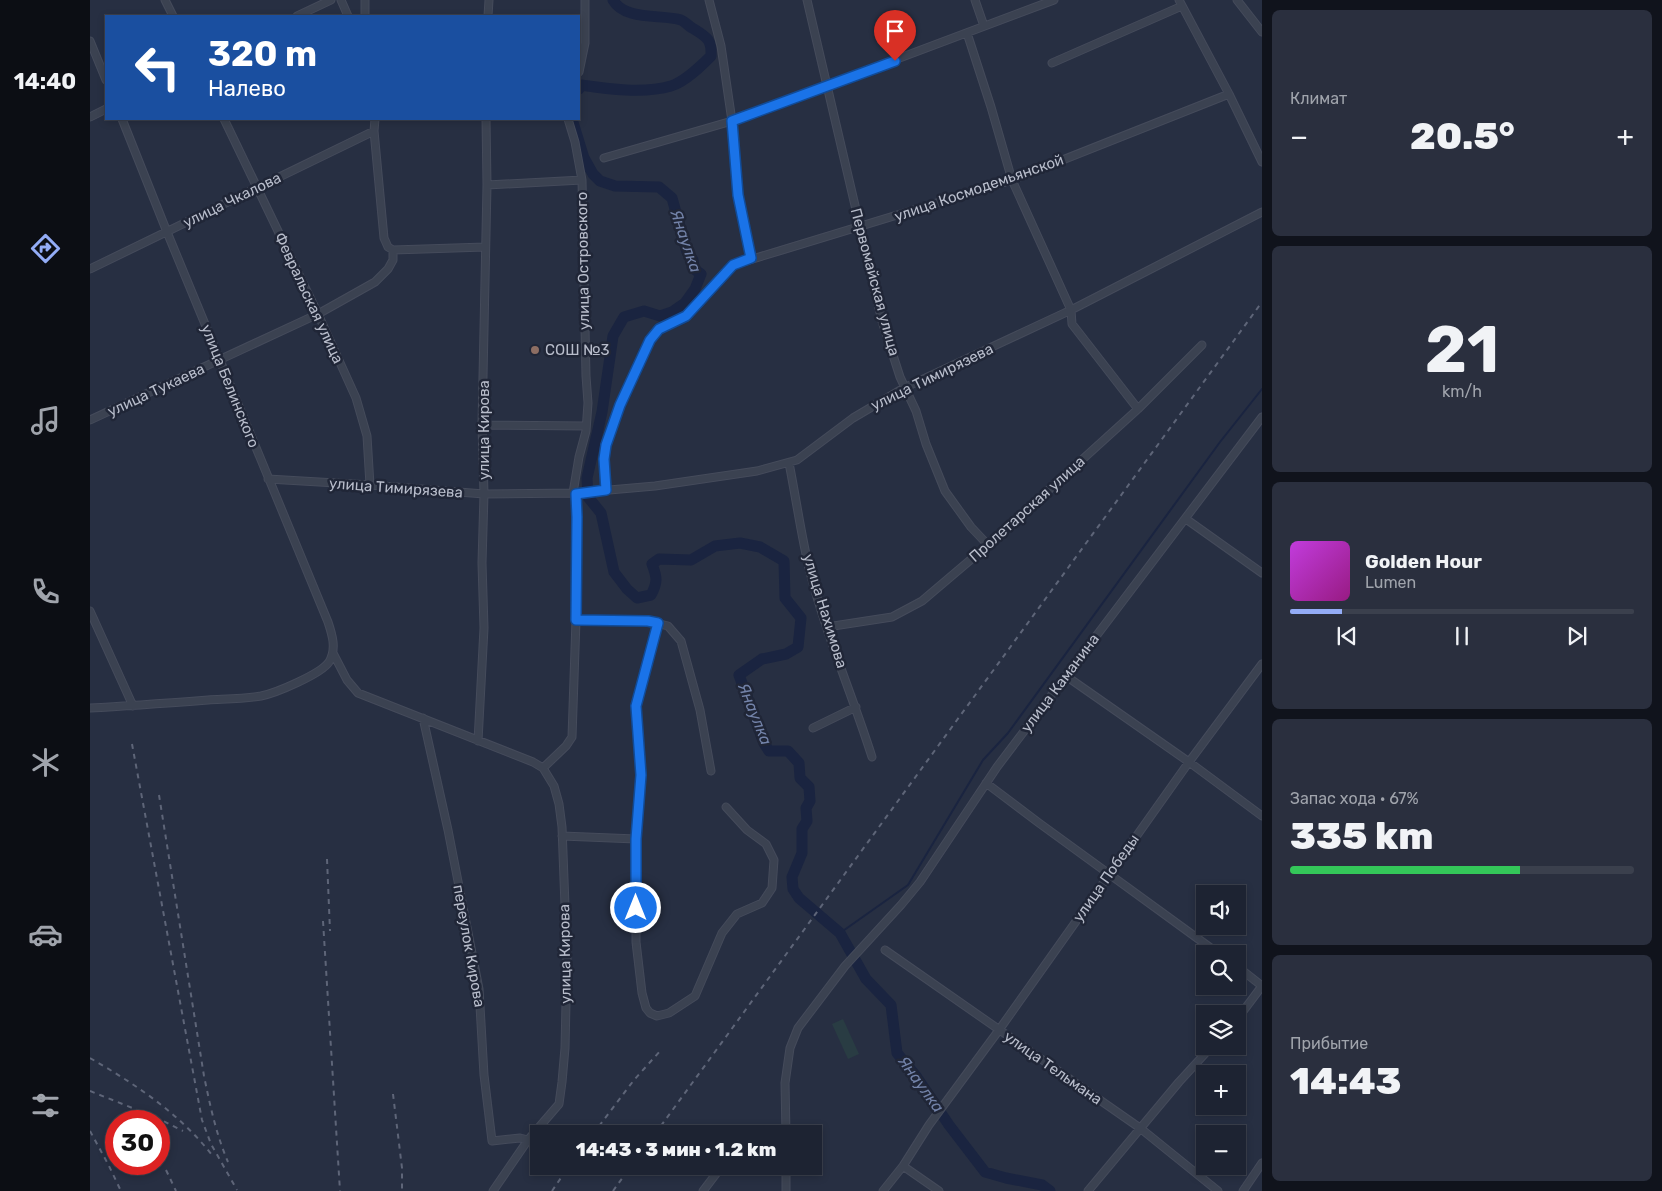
<!DOCTYPE html>
<html lang="ru">
<meta charset="utf-8">
<style>
:root{--surface:#1d2332;--page:#2a2f3e;--text:#f1f3f6;--muted:#a0a4ac;--line:#3b404d;--accent:#93acf6}
body{margin:0;font-family:Rubik,sans-serif;background:var(--page);color:var(--text);height:100vh;display:flex;flex-direction:column;font-size:19px;white-space:nowrap}
*{box-sizing:border-box;margin:0}
p{font-size:16px;color:var(--muted)}
.icon{flex:none;width:28px;height:28px;fill:none;stroke:currentColor;stroke-width:2;stroke-linecap:round;stroke-linejoin:round}
.map{position:relative;flex:1;overflow:hidden}
.drawer{display:flex;flex-direction:column;gap:10px;padding:10px;background:#10131c;width:400px}
.drawer>*{flex:none}
.top-card{position:absolute;left:15px;top:15px;width:475px;height:105px;border-radius:0px;box-shadow:0 2px 8px #0003,0 0 0 1px var(--line);background:#1a4fa0;color:#fff;overflow:hidden}
.buttons{position:absolute;left:1106px;top:885px;display:grid;gap:10px}
.buttons a{display:grid;place-items:center;width:50px;height:50px;border-radius:0px;background:var(--surface);box-shadow:0 2px 8px #0003,0 0 0 1px var(--line);font-size:25px}
.speed{position:absolute;left:15px;top:1110px;display:flex;gap:10px;font-size:25px;font-weight:700;text-align:center}
.speed>*{display:grid;place-content:center;width:65px;height:65px;border-radius:50%;background:var(--surface);box-shadow:0 2px 8px #0003,0 0 0 1px var(--line);line-height:1}
.speed .limit{border:8px solid #d22;background:#fff;color:#111}
.pin{position:absolute;display:grid;place-items:center;width:42px;height:42px;color:#fff;margin:-51px -21px;border-radius:50% 50% 50% 0;rotate:-45deg;box-shadow:0 0 5px #0007}
.pin .icon{rotate:45deg}
.me{position:absolute;width:55px;margin:-28px;rotate:0deg;stroke-linejoin:round;filter:drop-shadow(0 0 4px #0008)}
.turn{display:flex;align-items:center;gap:18px;height:105px;padding:0 20px;font-size:22px}
.turn .icon{width:65px;height:65px;stroke-width:2.5}
.turn b{display:block;font-size:35px;line-height:42px}
.big{font-size:38px;font-weight:800;line-height:1.1}
.drawer .tile{flex:1;display:flex;flex-direction:column;justify-content:center;gap:8px;min-width:0;padding:0 18px;border-radius:8px;background:var(--page)}
.drawer .dial{align-items:center;gap:0}
.dial b{font-size:65px;line-height:1}
.song{display:flex;align-items:center;gap:15px}
.cover{width:60px;height:60px;border-radius:8px;background:linear-gradient(135deg,hsl(290 70% 55%),hsl(310 70% 35%))}
.played{height:5px;border-radius:2px;background:linear-gradient(90deg,var(--accent) 15%,var(--line) 15%)}
.keys{display:flex;justify-content:space-around;direction:ltr}
.heat{display:flex;justify-content:space-between;align-items:center;font-size:28px;direction:ltr}
.charge{height:8px;border-radius:4px;background:linear-gradient(90deg,#34c759 67%,var(--line) 0)}
.trip{position:absolute;left:440px;top:1125px;width:292px;height:50px;border-radius:0px;background:var(--surface);box-shadow:0 2px 8px #0003,0 0 0 1px var(--line);font-weight:800;line-height:50px;text-align:center}
main{display:flex;flex:1;min-height:0}
.menu{display:flex;flex-direction:column;width:90px;justify-content:space-around;align-items:center;background:#0c0e14;color:var(--muted)}
.menu .icon{width:35px;height:35px}
.menu .current{color:var(--accent)}
.menu b{font-size:22px;color:var(--text)}
.map>svg:first-child{display:block}
</style>
<main>
<nav class="menu">
<b>14:40</b>
<svg class="icon current" aria-label="directions" viewBox="0 0 24 24"><path d="M12 3l9 9-9 9-9-9zM9 14v-3h6M13 9l2 2-2 2"/></svg>
<svg class="icon" aria-label="music" viewBox="0 0 24 24"><path d="M9 18V5l10-2v13"/><circle cx="6" cy="18" r="3"/><circle cx="16" cy="16" r="3"/></svg>
<svg class="icon" aria-label="phone" viewBox="0 0 24 24"><path d="M5 4h4l2 5-3 2q2 4 5 5l2-3 5 2v4C11 20 4 13 5 4z"/></svg>
<svg class="icon" aria-label="climate" viewBox="0 0 24 24"><path d="M12 3v18M4 7l16 10M4 17L20 7"/></svg>
<svg class="icon" aria-label="car" viewBox="0 0 24 24"><path d="M5 17H2v-5l4-1 3-4h7l3 4 3 1v5h-3M9 17h6M6 11h13"/><circle cx="7" cy="17" r="2"/><circle cx="17" cy="17" r="2"/></svg>
<svg class="icon" aria-label="filters" viewBox="0 0 24 24"><path d="M4 7h16M4 17h16"/><circle cx="9" cy="7" r="2"/><circle cx="15" cy="17" r="2"/></svg>
</nav>
<div class="map">
<svg width="1172" height="1191" viewBox="0 0 1172 1191">
<rect width="100%" height="100%" fill="#272f42"/>
<path fill="#293c43" d="M 753,1019 L 769,1054 L 758,1059 L 742,1024 Z"/>
<g fill="none" stroke-linecap="round" stroke-linejoin="round">
<path stroke="#1a2440" stroke-width="2" d="M 750,933 L 818,885 L 893,760 L 918,733 L 1130,442 L 1172,389"/>
<path stroke="#1a2440" stroke-width="11" d="M 489,89 L 491,85 C 518,89 554,94 581,86 C 595,82 611,66 621,56 C 622,40 617,37 604,29 C 599,27 596,22 591,20 C 572,14 535,21 523,0
M 482,119 L 494,158 L 503,174 L 510,181 L 525,186 L 569,187 L 582,198 L 597,252 L 603,260 L 604,269 L 611,274 L 605,289 L 595,303 L 582,312 L 570,316 L 554,311 L 534,317 L 523,336 L 512,412 L 497,478 L 498,497 L 511,513 L 524,572 L 537,589 L 547,598 L 561,595 C 568,582 567,577 562,564 L 569,559 L 601,560 L 625,546 L 650,543 L 670,547 L 694,561 L 695,598 L 711,618 L 708,647 L 696,654 L 672,659 L 649,675 L 674,743 L 679,751 L 698,751 L 709,763 L 710,778 L 719,787 L 720,801 L 716,808 L 717,821 L 712,829 L 712,853 L 702,877 L 703,889 L 709,898 L 750,933 L 776,979 L 801,1005 L 807,1053 L 826,1076 L 859,1125 L 895,1172 L 916,1178 L 952,1185 L 960,1191"/>
<g stroke="#454b5b" stroke-width="9">
<path id="minor" d="M 75,0 L 83,16
M 251,0 L 258,16
M 619,0 L 631,46 L 642,121 L 648,195 L 661,258
M 717,0 L 792,321 L 810,377 L 826,411 L 836,444 L 855,491 L 881,527 L 898,545
M 885,0 L 894,26
M 1089,0 L 1139,94 L 1172,162
M 1147,0 L 1172,32
M 207,16 L 241,0
M 275,16 L 275,0
M 398,16 L 399,0
M 877,33 L 901,107 L 922,180 L 981,310 L 982,324 L 1048,409
M 0,41 L 16,80
M 962,63 L 1092,6
M 489,72 L 495,43 L 495,0
M 0,117 L 16,109
M 134,119 L 228,314 L 266,398 L 277,436 L 280,485
M 285,119 L 284,131 L 294,238 L 298,247 L 303,250 L 395,247
M 478,119 L 485,142 L 492,180 L 496,376 L 498,403 L 496,431 L 489,457 L 483,493
M 514,158 L 642,121 L 964,0
M 397,185 L 492,180
M 0,269 L 284,131
M 0,420 L 228,314 L 285,282 L 298,269 L 303,260 L 303,250
M 392,425 L 496,426
M 699,463 C 706,498 711,534 719,568 C 735,632 762,694 782,757
M 178,479 L 280,485 L 394,494 L 485,493 L 565,486 L 667,471 L 707,460 L 763,418 L 814,388 L 981,310 L 1172,212
M 516,490 L 514,459 L 516,445 L 530,405 L 560,340 L 569,329 L 595,316 L 643,265 L 922,180 L 1139,94
M 1096,519 L 1172,573
M 0,611 L 43,706
M 486,620 L 558,621 L 578,626 L 591,641 L 610,710 L 621,771
M 568,623 L 546,706 L 551,775 L 546,839 L 546,942 L 552,993 L 556,1008 L 560,1013 L 567,1016 L 579,1013 L 605,996 L 632,933 L 647,914 L 672,903 L 682,888 L 684,860 L 676,844 L 657,830 L 636,807
M 737,627 L 802,617 L 832,601 L 898,545 L 1048,409 L 1112,345
M 243,653 L 257,680 L 268,693 L 443,762 L 453,768 L 464,786 L 469,804 L 472,827 L 477,958 L 475,1048 L 472,1082 L 469,1104 L 438,1140 L 403,1191
M 976,676 L 1099,762 L 1172,816
M 0,708 C 39,706 79,703 118,700 C 135,699 154,699 171,696 C 186,693 231,674 239,662 C 247,649 242,634 238,622 L 77,232 L 32,119
M 333,718 L 358,830 L 389,989 L 394,1075 L 402,1141 L 430,1138 L 438,1140
M 723,728 L 766,707
M 388,741 L 394,628 L 392,563 L 394,494 L 392,425 L 397,185 L 396,119
M 453,768 L 476,746 L 482,737 L 486,620 L 487,517 L 485,493
M 896,783 L 949,823 L 1129,954
M 472,836 L 546,839
M 795,950 L 1050,1128 L 1128,1191
M 1148,967 L 1172,986
M 1148,1018 L 1172,986
M 696,1134 L 695,1083 L 700,1048 L 708,1028 L 755,966 L 811,905 L 830,882 L 907,767 L 1172,417
M 696,1166 L 696,1191
M 813,1166 L 849,1191
M 613,1191 L 632,1166
M 793,1191 L 813,1166 L 839,1125 L 909,1030 L 1099,762 L 1172,664
M 998,1191 L 1089,1082 L 1122,1046
M 1153,1191 L 1172,1163"/>
</g>
<use href="#minor" stroke="#3b4251" stroke-width="7"/>
<path stroke="#5e6578" stroke-width="2" stroke-dasharray="5 5" stroke-linecap="butt" d="M 42,744 L 112,1120 L 121,1144 L 147,1190
M 69,795 L 114,1076 C 120,1105 126,1134 138,1162
M 237,859 L 240,931
M 233,921 L 250,1191
M 0,1058 C 45,1084 89,1113 122,1155
M 0,1091 L 65,1117 L 93,1131
M 303,1094 L 312,1168 L 312,1191
M 0,1131 L 18,1164 L 31,1191
M 503,1134 L 544,1080 L 571,1050
M 565,1134 L 1172,302
M 76,1170 L 86,1191
M 462,1191 L 479,1166
M 523,1191 L 541,1166"/>
</g>
<g fill="none" stroke-linecap="round" stroke-linejoin="round">
<g stroke="#114b97" stroke-width="12">
<path id="route" d="M 546,908 L 546,839 L 551,775 L 546,706 L 568,623 L 558,621 L 486,620 L 487,517 L 486,494 L 516,490 L 514,459 L 516,445 L 530,405 L 560,340 L 569,329 L 596,316 L 643,265 L 661,258 L 648,195 L 642,121 L 805,61"/>
</g>
<use href="#route" stroke="#1a73e8" stroke-width="9"/>
</g>
<circle fill="#8d6e63" stroke="#202637" stroke-width="2" cx="445" cy="350" r="5"/>
<g text-anchor="middle" dominant-baseline="central" stroke-width="5" stroke-linejoin="round" paint-order="stroke">
<g font-size="15" fill="#b8bdcb" stroke="#202637">
<text transform="translate(889 188) rotate(-19)">улица Космодемьянской</text>
<text transform="translate(142 200) rotate(-26)">улица Чкалова</text>
<text transform="translate(493 261) rotate(-91)">улица Островского</text>
<text transform="translate(785 282) rotate(75)">Первомайская улица</text>
<text transform="translate(219 298) rotate(65)">Февральская улица</text>
<text transform="translate(842 377) rotate(-26)">улица Тимирязева</text>
<text transform="translate(140 386) rotate(68)">улица Белинского</text>
<text transform="translate(66 390) rotate(-25)">улица Тукаева</text>
<text transform="translate(394 430) rotate(-90)">улица Кирова</text>
<text transform="translate(306 488) rotate(4)">улица Тимирязева</text>
<text transform="translate(937 509) rotate(-42)">Пролетарская улица</text>
<text transform="translate(735 611) rotate(73)">улица Нахимова</text>
<text transform="translate(970 683) rotate(-53)">улица Каманина</text>
<text transform="translate(1016 878) rotate(-55)">улица Победы</text>
<text transform="translate(379 946) rotate(80)">переулок Кирова</text>
<text transform="translate(475 954) rotate(-91)">улица Кирова</text>
<text transform="translate(963 1068) rotate(35)">улица Тельмана</text>
</g>
<g font-size="15" fill="#b8bdcb" stroke="#202637" text-anchor="start">
<text x="455" y="350">СОШ №3</text>
</g>
<g font-size="16" font-style="italic" fill="#7383a9" stroke="#202637">
<text transform="translate(596 241) rotate(71)">Янаулка</text>
<text transform="translate(665 714) rotate(68)">Янаулка</text>
<text transform="translate(831 1084) rotate(54)">Янаулка</text>
</g>
</g>
</svg>
<div class="buttons">
<a><svg class="icon" aria-label="sound" viewBox="0 0 24 24"><path d="M4 9h4l5-4v14l-5-4H4zM17 9q2 3 0 6"/></svg></a>
<a><svg class="icon" aria-label="search" viewBox="0 0 24 24"><circle cx="10" cy="10" r="6"/><path d="M15 15l6 6"/></svg></a>
<a><svg class="icon" aria-label="layers" viewBox="0 0 24 24"><path d="M12 4l9 5-9 5-9-5zM3 14l9 5 9-5"/></svg></a>
<a>+</a>
<a>−</a>
</div>
<div class="speed"><div class="limit">30</div></div>
<div class="pin" style="left:805px;top:61px;background:#d93025"><svg class="icon" aria-label="arrive" viewBox="0 0 24 24"><path d="M6 21V4h12l-3 4 3 4H6"/></svg></div>
<svg class="me" style="left:546px;top:908px" viewBox="-20 -20 40 40"><circle r="17" fill="#1a73e8" stroke="#fff" stroke-width="3"/><path d="M0-11L8 9 0 5-8 9z" fill="#fff"/></svg>
<div class="trip">14:43 · 3 мин · 1.2 km</div>
<div class="top-card">
<div class="turn"><svg class="icon" aria-label="left" viewBox="0 0 24 24"><path d="M17 20v-9H6M10 6l-5 5 5 5"/></svg><div><b>320 m</b>Налево</div></div>
</div>
</div>
<section class="drawer">
<div class="tile"><p>Климат</p>
<div class="heat"><a>−</a><b class="big">20.5°</b><a>+</a></div>
</div>
<div class="tile dial"><b>21</b><p>km/h</p></div>
<div class="tile">
<div class="song"><i class="cover"></i><div><b>Golden Hour</b><p>Lumen</p></div></div>
<div class="played"></div>
<div class="keys"><svg class="icon" aria-label="previous" viewBox="0 0 24 24"><path d="M18 5L8 12l10 7zM5 5v14"/></svg><svg class="icon" aria-label="pause" viewBox="0 0 24 24"><path d="M8 5v14M16 5v14"/></svg><svg class="icon" aria-label="next" viewBox="0 0 24 24"><path d="M6 5l10 7-10 7zM19 5v14"/></svg></div>
</div>
<div class="tile"><p>Запас хода · 67%</p><b class="big">335 km</b><div class="charge"></div></div>
<div class="tile"><p>Прибытие</p><b class="big">14:43</b></div>
</section>
</main>
